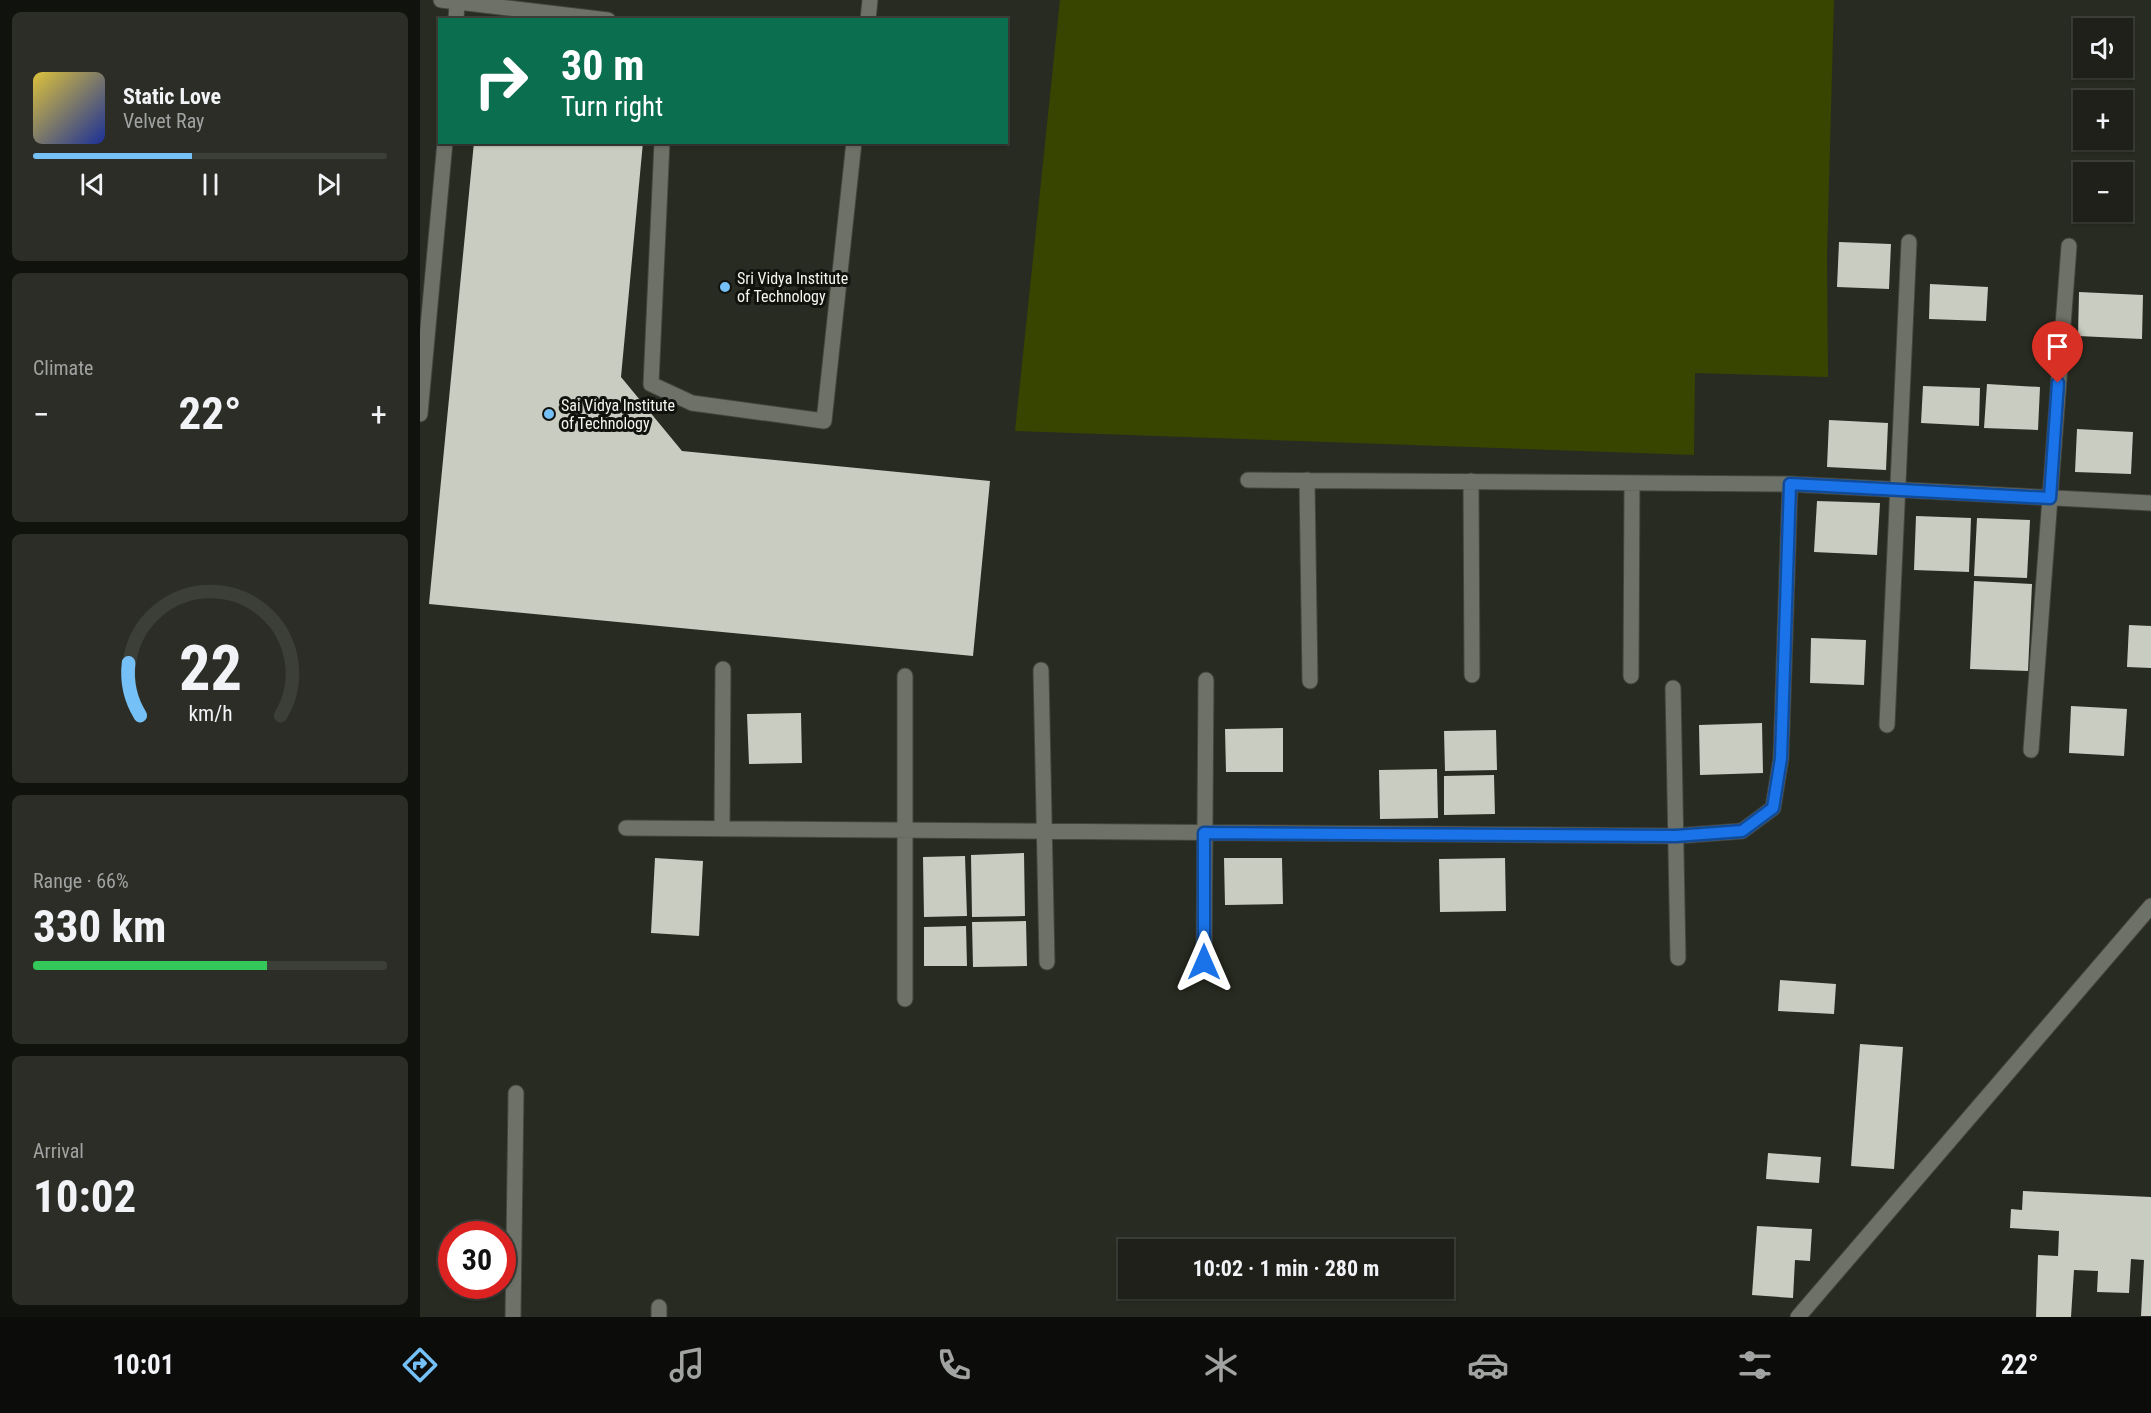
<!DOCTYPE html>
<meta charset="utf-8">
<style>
:root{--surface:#1e2019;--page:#2b2d26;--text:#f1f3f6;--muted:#a1a3a2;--line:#3c3e38;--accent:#75c0f6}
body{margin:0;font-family:"Roboto Condensed",sans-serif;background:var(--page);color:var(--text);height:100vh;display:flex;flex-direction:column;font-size:22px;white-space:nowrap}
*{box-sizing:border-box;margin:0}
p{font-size:20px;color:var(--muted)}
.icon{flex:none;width:33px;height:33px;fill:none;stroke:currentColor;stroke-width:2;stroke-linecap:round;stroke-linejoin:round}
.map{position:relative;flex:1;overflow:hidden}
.sheet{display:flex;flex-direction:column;gap:12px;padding:12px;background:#10120e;width:420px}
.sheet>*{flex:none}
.top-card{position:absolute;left:18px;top:18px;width:570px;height:126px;border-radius:0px;box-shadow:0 2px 4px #0004,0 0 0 2px var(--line);background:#0b6e4f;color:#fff;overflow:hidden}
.controls{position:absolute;left:1653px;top:18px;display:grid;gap:12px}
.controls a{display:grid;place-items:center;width:60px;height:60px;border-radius:0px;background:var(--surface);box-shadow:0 2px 4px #0004,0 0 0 2px var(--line);font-size:30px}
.speed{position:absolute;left:18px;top:1221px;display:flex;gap:12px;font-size:30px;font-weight:700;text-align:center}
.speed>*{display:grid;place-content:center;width:78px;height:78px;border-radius:50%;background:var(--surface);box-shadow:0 2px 4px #0004,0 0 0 2px var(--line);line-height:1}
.speed .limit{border:9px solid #d22;background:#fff;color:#111}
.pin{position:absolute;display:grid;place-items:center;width:51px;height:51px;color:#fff;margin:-62px -26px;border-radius:50% 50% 50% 0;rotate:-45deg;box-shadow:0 0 6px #0007}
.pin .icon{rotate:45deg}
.me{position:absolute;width:66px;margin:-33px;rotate:0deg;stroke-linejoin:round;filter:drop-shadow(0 0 4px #0008)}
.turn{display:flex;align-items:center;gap:21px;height:126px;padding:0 24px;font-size:27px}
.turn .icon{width:78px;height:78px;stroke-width:2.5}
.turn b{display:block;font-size:42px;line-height:51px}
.big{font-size:45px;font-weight:700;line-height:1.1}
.sheet .tile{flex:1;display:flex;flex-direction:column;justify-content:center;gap:9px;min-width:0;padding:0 21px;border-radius:9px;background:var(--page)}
.sheet .dial{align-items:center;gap:0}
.dial svg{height:156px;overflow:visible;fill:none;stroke:var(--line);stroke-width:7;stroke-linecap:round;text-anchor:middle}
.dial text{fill:var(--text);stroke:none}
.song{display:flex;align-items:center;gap:18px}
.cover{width:72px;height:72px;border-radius:9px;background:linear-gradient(135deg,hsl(50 70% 55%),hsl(230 70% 35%))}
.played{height:6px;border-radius:3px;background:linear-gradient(90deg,var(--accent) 45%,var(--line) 45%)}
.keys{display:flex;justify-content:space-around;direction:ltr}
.heat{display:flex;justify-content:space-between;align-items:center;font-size:33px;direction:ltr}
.charge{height:9px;border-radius:4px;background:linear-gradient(90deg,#34c759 66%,var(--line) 0)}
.trip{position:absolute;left:698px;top:1239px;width:336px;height:60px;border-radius:0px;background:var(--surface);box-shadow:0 2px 4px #0004,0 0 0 2px var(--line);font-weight:700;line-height:60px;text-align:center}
.menu{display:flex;height:96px;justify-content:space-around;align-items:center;background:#0c0d0a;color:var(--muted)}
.menu .icon{width:42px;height:42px}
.menu .selected{color:var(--accent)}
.menu b{font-size:27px;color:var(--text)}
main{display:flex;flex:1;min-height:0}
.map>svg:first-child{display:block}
</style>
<main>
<section class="sheet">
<div class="tile">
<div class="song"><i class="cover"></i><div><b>Static Love</b><p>Velvet Ray</p></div></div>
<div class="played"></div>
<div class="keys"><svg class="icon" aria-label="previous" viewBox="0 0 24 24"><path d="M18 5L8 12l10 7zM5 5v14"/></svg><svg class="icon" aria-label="pause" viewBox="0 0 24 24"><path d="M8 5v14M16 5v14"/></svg><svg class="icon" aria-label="next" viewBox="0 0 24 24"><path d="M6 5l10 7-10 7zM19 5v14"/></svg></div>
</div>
<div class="tile"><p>Climate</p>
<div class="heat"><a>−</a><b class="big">22°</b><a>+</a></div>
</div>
<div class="tile dial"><svg viewBox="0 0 100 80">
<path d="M14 69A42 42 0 1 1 86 69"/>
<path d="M14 69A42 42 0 0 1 8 42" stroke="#75c0f6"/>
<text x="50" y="56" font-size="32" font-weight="700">22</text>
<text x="50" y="72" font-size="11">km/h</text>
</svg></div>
<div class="tile"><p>Range · 66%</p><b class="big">330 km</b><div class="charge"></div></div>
<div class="tile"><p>Arrival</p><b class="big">10:02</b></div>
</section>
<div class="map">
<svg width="1731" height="1317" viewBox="0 0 1731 1317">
<rect width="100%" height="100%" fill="#282b21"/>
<path fill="#384501" d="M 640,0 L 1414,0 L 1407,256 L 1408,377 L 1275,373 L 1274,455 L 595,431 Z"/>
<path fill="#c9ccc0" d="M 54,142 L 223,142 L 201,377 L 262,451 L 570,481 L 553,656 L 9,604 Z
M 1419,242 L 1471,244 L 1469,289 L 1417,287 Z
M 1510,284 L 1568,287 L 1566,321 L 1509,319 Z
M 1659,292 L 1723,295 L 1722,339 L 1658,336 Z
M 1567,384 L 1620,387 L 1618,430 L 1564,428 Z
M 1503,386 L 1560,388 L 1559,426 L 1501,423 Z
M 1409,420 L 1468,423 L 1466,470 L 1407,467 Z
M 1657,429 L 1713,432 L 1711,474 L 1655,472 Z
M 1397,501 L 1460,503 L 1457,555 L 1394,552 Z
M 1496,516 L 1551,518 L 1549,572 L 1494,570 Z
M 1557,518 L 1610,520 L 1607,578 L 1554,576 Z
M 1554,581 L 1612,584 L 1608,671 L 1550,669 Z
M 1709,625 L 1731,626 L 1731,668 L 1707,667 Z
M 1391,638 L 1446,640 L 1444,685 L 1390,683 Z
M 1651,706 L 1707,709 L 1704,756 L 1649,753 Z
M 381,713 L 382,763 L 329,764 L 327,714 Z
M 1342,723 L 1343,773 L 1280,775 L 1279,725 Z
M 863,728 L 863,772 L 806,772 L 805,729 Z
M 1076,730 L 1077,770 L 1025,771 L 1024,731 Z
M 1017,769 L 1018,818 L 960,819 L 959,770 Z
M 1074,775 L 1075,814 L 1024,815 L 1024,776 Z
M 604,853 L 605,916 L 552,917 L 551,855 Z
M 545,856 L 547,916 L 504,917 L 503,857 Z
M 235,858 L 283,861 L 279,936 L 231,933 Z
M 804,858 L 862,858 L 863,904 L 805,905 Z
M 1085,858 L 1086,911 L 1020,912 L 1019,859 Z
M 606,921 L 607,966 L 553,967 L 552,922 Z
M 546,926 L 547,966 L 504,966 L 504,927 Z
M 1360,980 L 1416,984 L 1414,1014 L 1358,1011 Z
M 1440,1044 L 1483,1047 L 1474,1169 L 1431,1166 Z
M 1348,1153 L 1401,1157 L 1399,1183 L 1346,1179 Z
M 1603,1191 L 1731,1197 L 1731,1316 L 1721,1316 L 1724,1260 L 1711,1259 L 1709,1293 L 1677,1292 L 1678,1271 L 1654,1270 L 1651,1317 L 1616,1317 L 1618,1255 L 1638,1256 L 1639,1231 L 1590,1228 L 1591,1209 L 1602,1210 Z
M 1337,1226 L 1392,1229 L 1390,1261 L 1375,1260 L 1373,1298 L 1332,1295 Z"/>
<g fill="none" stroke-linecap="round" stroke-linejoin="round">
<g stroke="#43453d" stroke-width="17">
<path id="street" d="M 21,0 L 188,20
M 36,20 L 37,2
M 448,20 L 450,0
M 242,142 L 231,384 L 272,403 L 404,421 L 434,142
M 0,414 L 25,142
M 828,480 L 1370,484
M 887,480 L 890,681
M 1051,481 L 1052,675
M 621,670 L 627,962
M 485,676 L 485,999
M 1211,676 L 1212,483
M 1253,688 L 1258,958
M 1467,725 L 1489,242
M 1611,750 L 1649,246
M 206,828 L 1256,836 L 1322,831 L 1353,808 L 1361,758 L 1370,484 L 1731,503
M 302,829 L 303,669
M 784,962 L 786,680
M 239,1307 L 239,1317
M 93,1317 L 96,1093"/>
</g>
<g stroke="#43453d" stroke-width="17">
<path id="secondary" d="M 1378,1317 L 1731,906"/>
</g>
<use href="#street" stroke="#6e7167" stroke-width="15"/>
<use href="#secondary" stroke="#6e7167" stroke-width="15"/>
</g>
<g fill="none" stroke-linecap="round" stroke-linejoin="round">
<g stroke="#114b97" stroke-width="15">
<path id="route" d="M 784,962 L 784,833 L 1256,836 L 1322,831 L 1353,808 L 1361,758 L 1370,484 L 1630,498 L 1638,383"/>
</g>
<use href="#route" stroke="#1a73e8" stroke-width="10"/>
</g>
<g fill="#75c0f6" stroke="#11120e" stroke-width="2">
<circle cx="305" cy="287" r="6"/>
<circle cx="129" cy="414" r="6"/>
</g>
<g text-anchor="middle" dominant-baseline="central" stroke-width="6" stroke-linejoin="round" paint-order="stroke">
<g font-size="16" fill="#f3f5ef" stroke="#11120e" text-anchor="start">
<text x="317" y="278">Sri Vidya Institute<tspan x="317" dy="18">of Technology</tspan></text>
<text x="141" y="405">Sai Vidya Institute<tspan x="141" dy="18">of Technology</tspan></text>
</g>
</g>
</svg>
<div class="controls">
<a><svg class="icon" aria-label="sound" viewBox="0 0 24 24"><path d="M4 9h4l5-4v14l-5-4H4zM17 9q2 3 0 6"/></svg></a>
<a>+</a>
<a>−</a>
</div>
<div class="speed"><div class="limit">30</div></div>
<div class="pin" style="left:1638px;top:383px;background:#d93025"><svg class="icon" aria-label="arrive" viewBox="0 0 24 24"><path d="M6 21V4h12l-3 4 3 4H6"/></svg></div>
<svg class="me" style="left:784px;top:962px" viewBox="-20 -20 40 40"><path d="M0-17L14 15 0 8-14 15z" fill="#1a73e8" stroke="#fff" stroke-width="4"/></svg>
<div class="trip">10:02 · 1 min · 280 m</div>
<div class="top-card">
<div class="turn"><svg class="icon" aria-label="right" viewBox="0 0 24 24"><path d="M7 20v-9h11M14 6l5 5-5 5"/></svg><div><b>30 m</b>Turn right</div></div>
</div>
</div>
</main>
<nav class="menu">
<b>10:01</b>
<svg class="icon selected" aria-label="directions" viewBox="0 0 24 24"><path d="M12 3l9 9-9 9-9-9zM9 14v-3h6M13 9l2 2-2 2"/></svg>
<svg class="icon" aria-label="music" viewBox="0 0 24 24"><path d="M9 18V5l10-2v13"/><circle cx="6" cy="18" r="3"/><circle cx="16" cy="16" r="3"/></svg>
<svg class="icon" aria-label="phone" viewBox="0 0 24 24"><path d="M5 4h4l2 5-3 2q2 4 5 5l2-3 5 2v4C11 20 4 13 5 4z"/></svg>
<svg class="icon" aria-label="climate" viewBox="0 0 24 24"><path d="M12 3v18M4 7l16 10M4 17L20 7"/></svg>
<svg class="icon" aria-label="car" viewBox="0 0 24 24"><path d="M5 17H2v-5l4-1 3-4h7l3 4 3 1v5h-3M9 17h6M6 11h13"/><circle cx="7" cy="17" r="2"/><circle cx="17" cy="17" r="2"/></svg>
<svg class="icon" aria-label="filters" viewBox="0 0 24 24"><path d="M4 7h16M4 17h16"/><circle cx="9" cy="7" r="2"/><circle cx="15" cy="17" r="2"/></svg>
<b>22°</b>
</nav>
